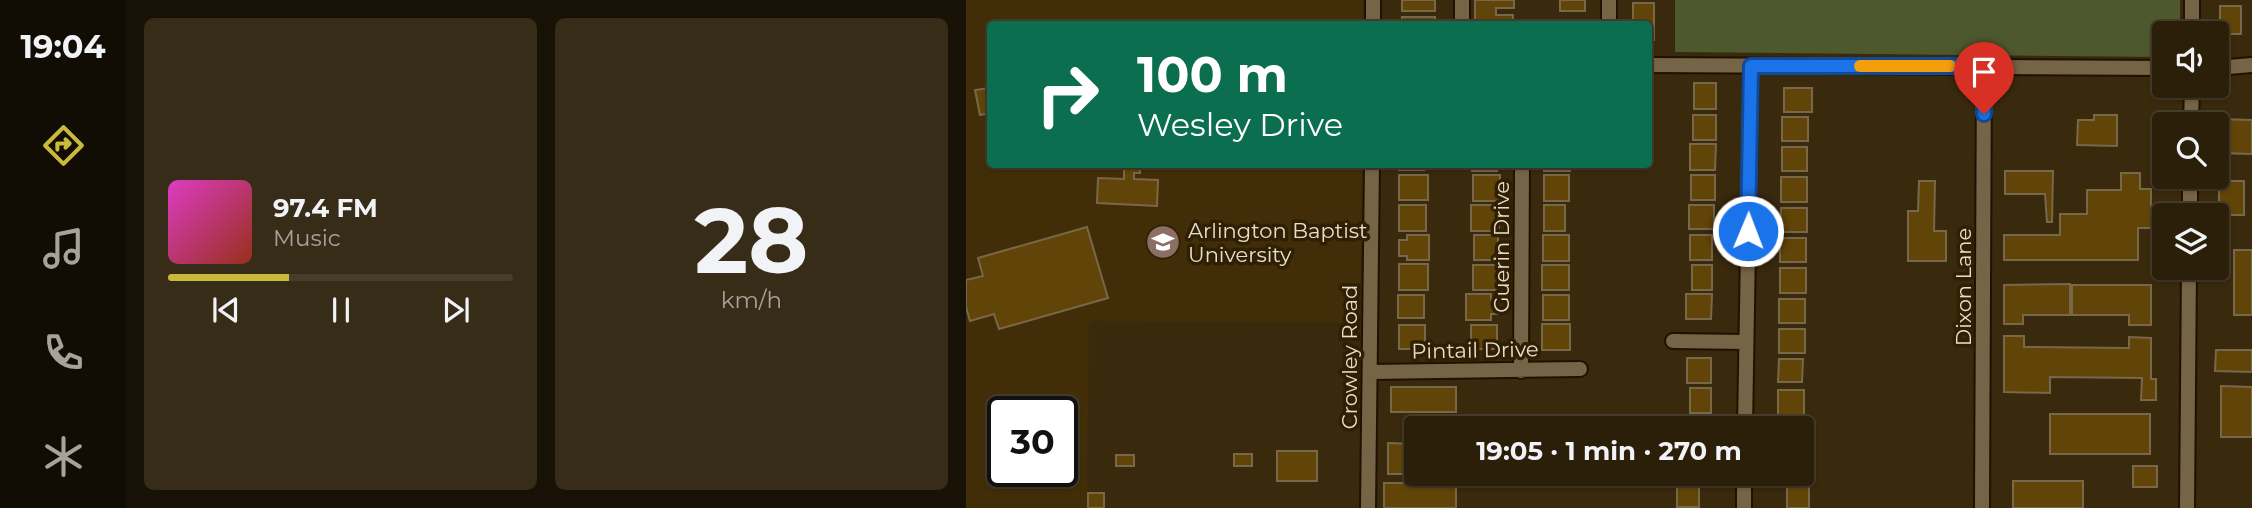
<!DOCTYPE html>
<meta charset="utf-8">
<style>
:root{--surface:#2b1f0a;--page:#372c18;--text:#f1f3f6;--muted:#a6a29c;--line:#473d2b;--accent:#caba3a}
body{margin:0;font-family:Montserrat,sans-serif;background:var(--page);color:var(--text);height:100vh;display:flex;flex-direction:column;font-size:26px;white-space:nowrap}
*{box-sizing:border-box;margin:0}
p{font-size:23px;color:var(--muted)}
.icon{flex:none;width:38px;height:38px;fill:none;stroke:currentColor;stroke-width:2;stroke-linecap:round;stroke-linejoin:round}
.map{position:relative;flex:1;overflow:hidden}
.sheet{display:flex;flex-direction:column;gap:18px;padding:18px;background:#181106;width:840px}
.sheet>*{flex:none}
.guide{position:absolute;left:21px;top:21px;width:665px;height:147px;border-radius:7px;box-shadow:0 2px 5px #0004,0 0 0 2px var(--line);background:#0b6e4f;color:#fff;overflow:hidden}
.controls{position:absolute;left:1186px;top:21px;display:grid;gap:14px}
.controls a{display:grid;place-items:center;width:77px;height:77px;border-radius:7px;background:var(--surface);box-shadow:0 2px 5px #0004,0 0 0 2px var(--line);font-size:35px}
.speed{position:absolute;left:21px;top:396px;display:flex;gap:14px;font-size:35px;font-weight:700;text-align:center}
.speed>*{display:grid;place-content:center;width:91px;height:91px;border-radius:50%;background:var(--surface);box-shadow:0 2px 5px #0004,0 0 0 2px var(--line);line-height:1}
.speed .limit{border:4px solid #111;border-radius:10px;background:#fff;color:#111}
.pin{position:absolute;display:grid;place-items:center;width:60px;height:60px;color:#fff;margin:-72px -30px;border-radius:50% 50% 50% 0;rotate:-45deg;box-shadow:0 0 7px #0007}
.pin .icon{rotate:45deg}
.me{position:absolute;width:77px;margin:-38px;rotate:1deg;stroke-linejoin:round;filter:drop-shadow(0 0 5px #0008)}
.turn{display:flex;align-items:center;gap:24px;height:147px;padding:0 35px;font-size:32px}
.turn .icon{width:91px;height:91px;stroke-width:2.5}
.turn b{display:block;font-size:49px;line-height:60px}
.sheet .widget{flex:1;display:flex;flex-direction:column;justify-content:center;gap:10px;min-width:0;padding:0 24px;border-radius:10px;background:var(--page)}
.sheet .dial{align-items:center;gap:0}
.dial b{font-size:91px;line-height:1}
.song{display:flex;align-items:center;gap:21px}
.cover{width:84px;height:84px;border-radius:10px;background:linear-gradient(135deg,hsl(310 70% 55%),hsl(10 70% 35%))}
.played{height:7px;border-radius:4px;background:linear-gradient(90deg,var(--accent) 35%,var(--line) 35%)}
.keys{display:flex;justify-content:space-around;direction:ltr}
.sheet .tiles{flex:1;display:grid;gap:18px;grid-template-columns:repeat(2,1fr)}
.trip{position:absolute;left:438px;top:416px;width:410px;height:70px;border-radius:7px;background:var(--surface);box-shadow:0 2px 5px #0004,0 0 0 2px var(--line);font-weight:700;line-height:70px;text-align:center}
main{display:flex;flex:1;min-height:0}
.menu{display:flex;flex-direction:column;width:126px;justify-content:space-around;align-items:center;background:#110c04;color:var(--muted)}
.menu .icon{width:49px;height:49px}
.menu .on{color:var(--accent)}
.menu b{font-size:32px;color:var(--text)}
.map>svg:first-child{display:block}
</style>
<main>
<nav class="menu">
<b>19:04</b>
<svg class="icon on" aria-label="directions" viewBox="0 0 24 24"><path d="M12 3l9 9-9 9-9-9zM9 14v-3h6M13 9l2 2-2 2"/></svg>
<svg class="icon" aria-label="music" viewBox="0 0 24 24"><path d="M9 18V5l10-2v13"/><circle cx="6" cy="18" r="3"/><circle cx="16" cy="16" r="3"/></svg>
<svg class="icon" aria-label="phone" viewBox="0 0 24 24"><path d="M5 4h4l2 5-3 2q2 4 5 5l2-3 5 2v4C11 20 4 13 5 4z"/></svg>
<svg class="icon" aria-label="climate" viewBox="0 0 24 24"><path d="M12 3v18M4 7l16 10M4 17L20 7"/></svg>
</nav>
<section class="sheet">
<div class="tiles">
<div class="widget">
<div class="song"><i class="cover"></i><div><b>97.4 FM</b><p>Music</p></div></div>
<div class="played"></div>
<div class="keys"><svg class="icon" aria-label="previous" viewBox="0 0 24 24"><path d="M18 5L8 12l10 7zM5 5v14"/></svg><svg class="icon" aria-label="pause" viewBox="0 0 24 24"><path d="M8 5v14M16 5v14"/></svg><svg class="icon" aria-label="next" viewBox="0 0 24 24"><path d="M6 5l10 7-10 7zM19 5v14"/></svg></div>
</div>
<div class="widget dial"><b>28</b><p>km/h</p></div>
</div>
</section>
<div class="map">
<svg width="1286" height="508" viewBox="0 0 1286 508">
<rect width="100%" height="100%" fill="#39290d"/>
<path fill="#412e08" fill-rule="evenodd" d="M 0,0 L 397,0 L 397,24 L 24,24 L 24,164 L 396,165 L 394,323 L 123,321 L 121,508 L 0,508 ZM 37,411 L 96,411 L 96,471 L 37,471 Z"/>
<path fill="#4e582d" d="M 709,0 L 1214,0 L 1214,33 L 1199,33 L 1199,57 L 709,52 Z"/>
<path fill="#614407" stroke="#79674a" stroke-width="2" d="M 436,0 L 469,0 L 469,11 L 436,11 Z
M 509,0 L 548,0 L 548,8 L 530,8 L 530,15 L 547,15 L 547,24 L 509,24 Z
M 594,0 L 619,0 L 619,11 L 594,11 Z
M 667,3 L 688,3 L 688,40 L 682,40 L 682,24 L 667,24 Z
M 1254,6 L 1275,6 L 1275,34 L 1254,34 Z
M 436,17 L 469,17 L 469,24 L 436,24 Z
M 24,76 L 24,113 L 14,115 L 9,90 L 23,88 L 21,77 Z
M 728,83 L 750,83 L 750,109 L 728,109 Z
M 818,88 L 846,88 L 846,112 L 818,112 Z
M 727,115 L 750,115 L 750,140 L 727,140 Z
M 1128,115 L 1151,115 L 1151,146 L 1111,145 L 1112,120 L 1128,120 Z
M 816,117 L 842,117 L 842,141 L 816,141 Z
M 1254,119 L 1286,120 L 1286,154 L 1253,153 Z
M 724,144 L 750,144 L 749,170 L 724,170 Z
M 816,147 L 841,147 L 841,171 L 816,171 Z
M 179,164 L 174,166 L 174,173 L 168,173 L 168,179 L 192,180 L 191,206 L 131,203 L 132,178 L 158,179 L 158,165 L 153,164 Z
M 433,164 L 458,164 L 458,170 L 433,170 Z
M 506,164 L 531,164 L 531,171 L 506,171 Z
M 578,164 L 604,164 L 604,171 L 578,171 Z
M 1039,171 L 1087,171 L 1086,222 L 1081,222 L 1079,194 L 1039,194 Z
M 1155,173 L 1174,173 L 1174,189 L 1185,189 L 1185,228 L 1172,228 L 1172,260 L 1038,260 L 1038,235 L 1094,235 L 1094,214 L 1121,214 L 1121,190 L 1155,190 Z
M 433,175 L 462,175 L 462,200 L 433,200 Z
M 507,175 L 534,175 L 534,201 L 507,201 Z
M 578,175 L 603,175 L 603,201 L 578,201 Z
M 725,175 L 749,175 L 749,200 L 725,200 Z
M 815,177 L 841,177 L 841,202 L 815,202 Z
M 953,181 L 969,181 L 968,231 L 980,231 L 980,261 L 942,261 L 942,211 L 952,211 Z
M 1253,181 L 1278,181 L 1278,215 L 1253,215 Z
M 433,205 L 460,205 L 460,231 L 433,231 Z
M 505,205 L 533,205 L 533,231 L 505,231 Z
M 578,205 L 599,205 L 599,231 L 578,231 Z
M 723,205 L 748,205 L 748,229 L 723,229 Z
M 815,208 L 841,208 L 841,232 L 815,232 Z
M 121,227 L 142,298 L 33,329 L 28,314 L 4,321 L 0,307 L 0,280 L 17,276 L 12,258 Z
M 441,235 L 463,235 L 463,260 L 441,260 L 441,256 L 433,256 L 433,240 L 441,240 Z
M 508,235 L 532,235 L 532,260 L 508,260 Z
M 577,235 L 603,235 L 603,261 L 577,261 Z
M 724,235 L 746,235 L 746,260 L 724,260 Z
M 814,238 L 840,238 L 840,262 L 814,262 Z
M 1268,250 L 1286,250 L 1286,315 L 1268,315 Z
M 433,264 L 462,264 L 462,290 L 433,290 Z
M 507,265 L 532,265 L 532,290 L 507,290 Z
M 576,265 L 603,265 L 603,290 L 576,290 Z
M 726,265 L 746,265 L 746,290 L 726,290 Z
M 814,268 L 840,268 L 840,293 L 814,293 Z
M 1104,284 L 1104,315 L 1057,315 L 1057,324 L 1038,324 L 1038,285 Z
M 1106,285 L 1185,285 L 1185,325 L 1163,325 L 1163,315 L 1106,315 Z
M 500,294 L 525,294 L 525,300 L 532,300 L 532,314 L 525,314 L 525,320 L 500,320 Z
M 720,294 L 746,294 L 745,319 L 720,319 Z
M 432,295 L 458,295 L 458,318 L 432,318 Z
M 577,295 L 603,295 L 603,320 L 577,320 Z
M 813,299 L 839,299 L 839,323 L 813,323 Z
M 576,324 L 604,324 L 604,350 L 576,350 Z
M 433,325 L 459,325 L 459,349 L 433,349 Z
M 505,325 L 531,325 L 531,349 L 505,349 Z
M 813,329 L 839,329 L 839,353 L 813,353 Z
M 1038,336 L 1058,336 L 1058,347 L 1163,348 L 1163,337 L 1185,338 L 1185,379 L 1190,379 L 1190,400 L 1175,400 L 1176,378 L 1084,377 L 1084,393 L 1038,392 Z
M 1250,350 L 1286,350 L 1286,372 L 1249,371 Z
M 721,358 L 745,358 L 745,383 L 721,383 Z
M 813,359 L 837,359 L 836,382 L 812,382 Z
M 1255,386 L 1286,387 L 1286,437 L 1255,437 Z
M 425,387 L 490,387 L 490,412 L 425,412 Z
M 724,388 L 745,388 L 745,413 L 724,413 Z
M 812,390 L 838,390 L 838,415 L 812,415 Z
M 1084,414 L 1184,414 L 1184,454 L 1084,454 Z
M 723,417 L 745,417 L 745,429 L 723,429 Z
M 812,423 L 834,423 L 834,429 L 812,429 Z
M 422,443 L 450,444 L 450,474 L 422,474 Z
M 311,451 L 351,451 L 351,481 L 311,481 Z
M 268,454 L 286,454 L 286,466 L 268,466 Z
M 835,454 L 836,479 L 811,478 L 811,474 L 835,474 Z
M 150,455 L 168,455 L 168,466 L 150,466 Z
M 1167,466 L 1191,466 L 1191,487 L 1167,487 Z
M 711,481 L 733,481 L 733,507 L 711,507 Z
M 1047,481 L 1117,481 L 1117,508 L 1047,508 Z
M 418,483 L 490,483 L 490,508 L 418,508 Z
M 821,484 L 843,484 L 843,508 L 821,508 Z
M 122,493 L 138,493 L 138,508 L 122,508 Z"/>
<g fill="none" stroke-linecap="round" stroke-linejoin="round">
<g stroke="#201100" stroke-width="18">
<path id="minor" d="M 496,0 L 496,24
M 407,24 L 407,0
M 643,24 L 643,0
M 1226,33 L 1226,0
M 682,65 L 1199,68
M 1251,68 L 1286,65
M 1225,124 L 1226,86
M 1224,215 L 1224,177
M 707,341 L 780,342
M 555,371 L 556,164
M 404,372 L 614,369
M 779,429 L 785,66
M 402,508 L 406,164
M 778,508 L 778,474
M 1016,508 L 1018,66
M 1221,508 L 1223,268"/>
</g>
<use href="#minor" stroke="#766447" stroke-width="14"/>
</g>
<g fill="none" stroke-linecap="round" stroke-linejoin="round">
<g stroke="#114b97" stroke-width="18">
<path id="route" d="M 782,231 L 785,66 L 1018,66 L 1018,114"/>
</g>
<use href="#route" stroke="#1a73e8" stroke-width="12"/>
<path stroke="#f59e0b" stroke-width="12" d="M 894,66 L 984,66"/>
</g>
<defs>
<g id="university-disc" transform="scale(1.75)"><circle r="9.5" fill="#8d6e63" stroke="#2f2003"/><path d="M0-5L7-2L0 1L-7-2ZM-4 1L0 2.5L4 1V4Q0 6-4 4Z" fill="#fff"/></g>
</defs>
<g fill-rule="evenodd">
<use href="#university-disc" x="197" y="242"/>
</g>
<g text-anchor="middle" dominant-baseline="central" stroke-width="7" stroke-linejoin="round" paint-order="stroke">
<g font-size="21" fill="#e9dece" stroke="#2f2003" text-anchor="start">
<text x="222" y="230">Arlington Baptist<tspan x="222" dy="24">University</tspan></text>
</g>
<g font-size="21" fill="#e9dece" stroke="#2f2003">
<text transform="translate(535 247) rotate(-90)">Guerin Drive</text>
<text transform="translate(997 287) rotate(-90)">Dixon Lane</text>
<text transform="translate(509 350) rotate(-1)">Pintail Drive</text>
<text transform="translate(383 357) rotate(-90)">Crowley Road</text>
</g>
</g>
</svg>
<div class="controls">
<a><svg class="icon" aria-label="sound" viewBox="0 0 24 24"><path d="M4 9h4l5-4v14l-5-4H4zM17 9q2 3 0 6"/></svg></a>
<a><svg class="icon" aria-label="search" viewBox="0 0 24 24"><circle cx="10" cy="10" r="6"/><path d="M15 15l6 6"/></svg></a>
<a><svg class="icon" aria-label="layers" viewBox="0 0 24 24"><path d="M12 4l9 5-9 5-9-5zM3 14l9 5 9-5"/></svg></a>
</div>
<div class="speed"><div class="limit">30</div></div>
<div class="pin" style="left:1018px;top:114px;background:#d93025"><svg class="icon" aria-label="arrive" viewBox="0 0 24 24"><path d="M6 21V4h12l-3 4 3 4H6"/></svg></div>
<svg class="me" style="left:782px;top:231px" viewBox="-20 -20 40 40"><circle r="17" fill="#1a73e8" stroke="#fff" stroke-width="3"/><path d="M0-11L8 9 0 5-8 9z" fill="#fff"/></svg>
<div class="trip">19:05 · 1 min · 270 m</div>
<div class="guide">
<div class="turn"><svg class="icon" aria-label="right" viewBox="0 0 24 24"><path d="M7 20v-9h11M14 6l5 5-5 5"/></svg><div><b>100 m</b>Wesley Drive</div></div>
</div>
</div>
</main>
